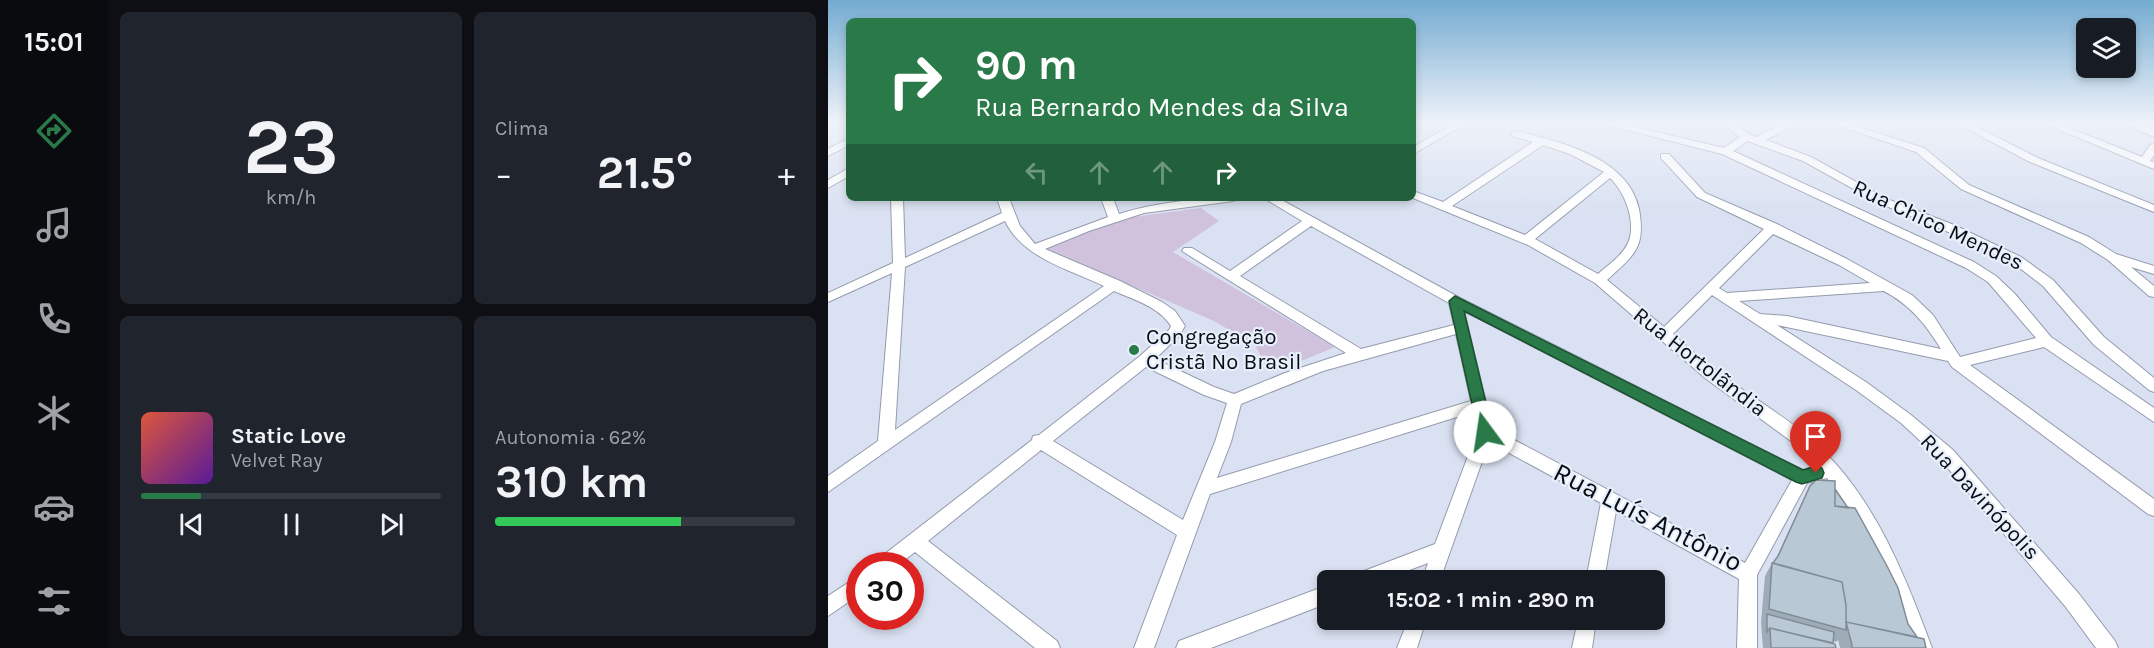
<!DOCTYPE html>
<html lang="pt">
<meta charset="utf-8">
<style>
:root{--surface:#171b24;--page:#20242c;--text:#f1f3f6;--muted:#9ea1a6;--line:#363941;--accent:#2a7949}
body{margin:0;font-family:Karla,sans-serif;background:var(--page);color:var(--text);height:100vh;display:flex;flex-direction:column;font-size:22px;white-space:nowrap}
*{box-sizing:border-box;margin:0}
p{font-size:20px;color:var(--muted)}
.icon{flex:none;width:33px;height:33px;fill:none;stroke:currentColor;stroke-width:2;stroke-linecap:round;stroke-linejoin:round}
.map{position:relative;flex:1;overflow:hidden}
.details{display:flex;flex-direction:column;gap:12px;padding:12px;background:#0d0f14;width:720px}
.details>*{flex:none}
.top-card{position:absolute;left:18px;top:18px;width:570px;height:183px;border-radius:9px;box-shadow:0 3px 9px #0003;background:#2a7949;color:#fff;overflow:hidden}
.controls{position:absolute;left:1248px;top:18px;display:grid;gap:12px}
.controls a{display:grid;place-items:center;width:60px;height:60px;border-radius:9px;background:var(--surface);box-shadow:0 3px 9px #0003;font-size:30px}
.speed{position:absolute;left:18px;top:552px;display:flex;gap:12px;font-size:30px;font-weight:700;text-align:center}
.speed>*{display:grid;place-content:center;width:78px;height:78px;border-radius:50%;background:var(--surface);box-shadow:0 3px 9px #0003;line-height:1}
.speed .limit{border:9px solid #d22;background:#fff;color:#111}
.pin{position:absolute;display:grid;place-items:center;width:51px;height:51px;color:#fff;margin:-62px -26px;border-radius:50% 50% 50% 0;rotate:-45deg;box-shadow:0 0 6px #0007}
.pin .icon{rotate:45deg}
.me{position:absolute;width:66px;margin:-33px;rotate:346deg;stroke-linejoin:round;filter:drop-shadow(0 0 4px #0008)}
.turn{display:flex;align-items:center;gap:21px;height:126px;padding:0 30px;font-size:27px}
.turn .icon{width:78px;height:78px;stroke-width:2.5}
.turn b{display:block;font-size:42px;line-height:51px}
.lanes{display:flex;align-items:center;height:57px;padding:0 30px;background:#0003;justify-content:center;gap:30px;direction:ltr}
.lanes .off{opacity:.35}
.big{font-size:45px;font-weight:700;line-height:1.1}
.details .card{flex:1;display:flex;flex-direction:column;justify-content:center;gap:9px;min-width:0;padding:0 21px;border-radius:9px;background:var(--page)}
.details .dial{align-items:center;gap:0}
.dial b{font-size:78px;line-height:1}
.song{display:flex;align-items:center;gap:18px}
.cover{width:72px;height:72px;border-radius:9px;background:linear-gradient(135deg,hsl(10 70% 55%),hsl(270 70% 35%))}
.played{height:6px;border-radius:3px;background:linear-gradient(90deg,var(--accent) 20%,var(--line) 20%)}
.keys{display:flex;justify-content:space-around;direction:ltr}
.heat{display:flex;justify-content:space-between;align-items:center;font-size:33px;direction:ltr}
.charge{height:9px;border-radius:4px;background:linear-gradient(90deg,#34c759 62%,var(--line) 0)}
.details .tiles{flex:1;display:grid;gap:12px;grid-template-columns:repeat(2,1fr)}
.trip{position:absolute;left:489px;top:570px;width:348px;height:60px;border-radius:9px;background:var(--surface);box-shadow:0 3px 9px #0003;font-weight:700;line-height:60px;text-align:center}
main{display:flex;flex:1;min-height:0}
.dock{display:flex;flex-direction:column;width:108px;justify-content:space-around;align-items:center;background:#090b0e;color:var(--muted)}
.dock .icon{width:42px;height:42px}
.dock .active{color:var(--accent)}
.dock b{font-size:27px;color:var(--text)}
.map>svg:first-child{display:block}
</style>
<main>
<nav class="dock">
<b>15:01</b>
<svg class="icon active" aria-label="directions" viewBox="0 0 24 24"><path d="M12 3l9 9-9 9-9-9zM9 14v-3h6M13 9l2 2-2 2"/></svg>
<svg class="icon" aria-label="music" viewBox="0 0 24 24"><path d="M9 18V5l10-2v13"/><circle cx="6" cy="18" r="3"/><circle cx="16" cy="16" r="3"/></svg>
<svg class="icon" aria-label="phone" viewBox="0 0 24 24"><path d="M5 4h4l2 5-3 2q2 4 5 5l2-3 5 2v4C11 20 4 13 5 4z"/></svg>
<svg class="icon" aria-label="climate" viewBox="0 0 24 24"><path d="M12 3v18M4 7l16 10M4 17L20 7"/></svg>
<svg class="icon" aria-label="car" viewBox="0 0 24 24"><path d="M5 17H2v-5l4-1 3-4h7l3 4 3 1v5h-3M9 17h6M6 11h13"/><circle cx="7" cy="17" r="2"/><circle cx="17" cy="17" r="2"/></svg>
<svg class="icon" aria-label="filters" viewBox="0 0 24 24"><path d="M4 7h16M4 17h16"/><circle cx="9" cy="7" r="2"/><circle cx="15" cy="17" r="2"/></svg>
</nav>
<section class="details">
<div class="tiles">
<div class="card dial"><b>23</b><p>km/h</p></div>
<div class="card"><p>Clima</p>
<div class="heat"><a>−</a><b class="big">21.5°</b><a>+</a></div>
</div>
<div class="card">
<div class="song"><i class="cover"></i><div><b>Static Love</b><p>Velvet Ray</p></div></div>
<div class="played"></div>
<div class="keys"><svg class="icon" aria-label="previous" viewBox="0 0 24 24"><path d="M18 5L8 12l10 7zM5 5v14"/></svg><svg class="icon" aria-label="pause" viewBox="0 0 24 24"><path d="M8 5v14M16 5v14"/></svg><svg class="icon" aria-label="next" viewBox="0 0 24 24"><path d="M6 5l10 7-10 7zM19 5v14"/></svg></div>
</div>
<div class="card"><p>Autonomia · 62%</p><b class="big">310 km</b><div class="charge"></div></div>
</div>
</section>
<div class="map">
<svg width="1326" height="648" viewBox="0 0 1326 648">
<rect width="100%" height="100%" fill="#d9e1f2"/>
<path fill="#d0c1dc" d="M 373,208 L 391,221 L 345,252 L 507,347 L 466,364 L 438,366 L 427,345 L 386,321 L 219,249 L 260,231 L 297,218 Z"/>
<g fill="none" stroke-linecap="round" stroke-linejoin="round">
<g stroke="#949bac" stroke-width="2">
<path id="minor" d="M 627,123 L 639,123 L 585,154 L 585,147 Z
M 772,123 L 790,123 L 896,148 L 912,137 L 894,123 C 912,123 913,132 928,137 L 956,123 L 969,123 L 938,140 L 983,157 L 1059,199 L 1126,225 L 1193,257 L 1225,280 L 1276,337 L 1326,378 L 1326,392 L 1321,390 L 1266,345 L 1215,286 L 1185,263 L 1118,231 L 1051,203 L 975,161 L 920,141 L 905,151 L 1146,262 L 1168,276 L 1187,294 L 1223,337 L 1326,408 L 1326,422 L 1216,347 L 1142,365 L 1326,499 L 1326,516 L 1320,514 L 1124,367 L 1120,361 L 949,325 L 1038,382 L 1083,415 L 1125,450 L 1251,594 L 1287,641 L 1290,648 L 1268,648 L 1237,606 L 1113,460 L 1073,423 L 1028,390 L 884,295 L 845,334 C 863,351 882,367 902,381 C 930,401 961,419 987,443 C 1046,496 1077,575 1104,648 L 1084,648 C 1063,587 1038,530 999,478 L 979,483 L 929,575 L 929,648 L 909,648 L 911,579 L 788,511 L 776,580 L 758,580 L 773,503 L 661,442 L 612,580 L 594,580 L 600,563 L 555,580 L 525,580 L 528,574 L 607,544 L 649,432 L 645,412 L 382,494 L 326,648 L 306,648 L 349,535 L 213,450 L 100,541 L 229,641 L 232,648 L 207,648 L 87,552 L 69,566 L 46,566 L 49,560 L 204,440 L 205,436 L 211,435 L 312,356 L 341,330 L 343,326 C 331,307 307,300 286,291 L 0,492 L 0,476 L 50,441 L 64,273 L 0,302 L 0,293 L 65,263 L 63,198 L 75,198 L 77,258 L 174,213 L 169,198 L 181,198 L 192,226 L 207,244 L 280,217 L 273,198 L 285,198 L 291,214 C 329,202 370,198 411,198 L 405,201 L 316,213 L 261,231 L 217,249 L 292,281 L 334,302 L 347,311 L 357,326 L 351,336 L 327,359 L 386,387 L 406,394 L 457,373 L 518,353 L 354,251 L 356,248 L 364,248 L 402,271 L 474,221 L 436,198 L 450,198 L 632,298 L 975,470 L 989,466 L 967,444 L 877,378 L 767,283 L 700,245 L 585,198 L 585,191 L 615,202 L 705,142 L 684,136 L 683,134 L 688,131 C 732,142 800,157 811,209 C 818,248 806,255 779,280 L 836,327 L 936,229 L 869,197 L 833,158 L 833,154 L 841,154 L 877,193 L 949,224 L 1019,259 L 1084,295 L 1105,315 L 1132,357 L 1208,338 L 1160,282 L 1138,268 L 894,154 ZM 715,145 L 742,154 L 776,172 L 697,235 L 624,206 ZM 782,178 C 797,192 809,223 800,243 C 794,256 780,265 770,274 L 707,239 ZM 177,221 C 195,258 240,269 276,286 L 67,430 L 77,267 ZM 483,226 L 621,303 L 626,325 L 533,349 L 412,276 ZM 945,234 L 1011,265 L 1042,283 L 899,293 L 891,288 ZM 1056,291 C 1082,305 1097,323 1113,349 L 959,316 L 932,314 L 911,301 ZM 636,311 L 964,480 L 917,563 L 664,428 ZM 628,334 L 643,401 L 389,478 L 403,442 L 413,404 L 495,371 ZM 318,367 L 376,395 L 399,403 L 387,442 L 355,520 L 225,441 Z
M 1003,123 L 1018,123 L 1096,148 L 1141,185 L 1261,237 L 1288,254 L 1326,266 L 1326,274 L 1303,267 L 1326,286 L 1326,297 L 1321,296 L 1280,260 L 1253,243 L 1133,189 L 1088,152 Z
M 1128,123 L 1141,123 L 1210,158 L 1326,205 L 1326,212 L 1202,162 Z
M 1215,123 L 1229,123 L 1314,157 L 1322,145 L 1326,144 L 1326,155 L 1322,161 L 1326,162 L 1326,169 Z
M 1295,123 L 1309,123 L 1326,130 L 1326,137 Z
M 21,138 L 21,145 L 0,156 L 0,149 Z
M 21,168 L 21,176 L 0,188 L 0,180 Z
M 32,575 L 32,594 L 0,616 L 0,596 Z
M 500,585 L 500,603 L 383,648 L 348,648 L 351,641 Z
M 580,620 L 598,620 L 589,648 L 569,648 Z
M 750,620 L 768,620 L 764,648 L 744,648 Z"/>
</g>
<use href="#minor" fill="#fff" fill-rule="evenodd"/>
</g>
<path fill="#9eacb7" d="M 982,486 L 1007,489 L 1080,624 L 1089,637 L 1098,648 L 1012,648 L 1010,640 L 1008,642 L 1005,641 L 1005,643 L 1008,648 L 935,648 L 933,622 L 937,576 L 944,563 L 948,559 Z"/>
<path fill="#b8c8d5" stroke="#818c95" stroke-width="1.5" d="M 988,480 L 1007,481 L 1007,506 L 1027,508 L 1059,566 L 1070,588 L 1080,624 L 1089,637 L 1018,622 L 1018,605 L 1014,582 L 945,563 L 950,556 L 982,486 Z
M 1007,489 L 1020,508 L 1007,506 Z
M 944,563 L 1014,582 L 1018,605 L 1018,622 L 1096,639 L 1098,648 L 1024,648 L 1024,645 L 1018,622 L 1018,630 L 941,609 Z
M 939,614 L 1006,632 L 1005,643 L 942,628 L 939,632 Z
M 942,628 L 1007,644 L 1008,648 L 943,648 Z"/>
<linearGradient id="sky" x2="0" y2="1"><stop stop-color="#74abd1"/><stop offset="0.57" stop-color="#eef2f9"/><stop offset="1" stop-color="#eef2f9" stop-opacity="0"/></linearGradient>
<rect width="1326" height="214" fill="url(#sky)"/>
<path fill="#2a7949" stroke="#1b4f2f" stroke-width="1.5" d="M 627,296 L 975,470 L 988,466 L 994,468 L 996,473 L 994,478 L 974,484 L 968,482 L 636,311 L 665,432 L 662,436 L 657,438 L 651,436 L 621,301 Z"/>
<circle fill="#2a7949" stroke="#e7eefc" stroke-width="2" cx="306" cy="350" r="6"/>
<g text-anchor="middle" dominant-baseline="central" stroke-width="4.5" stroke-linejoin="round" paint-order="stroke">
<g font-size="22" fill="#090c11" stroke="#e7eefc">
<text transform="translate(1110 225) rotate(25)">Rua Chico Mendes</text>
<text transform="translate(872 362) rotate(38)">Rua Hortolãndia</text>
<text transform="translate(1152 497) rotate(47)">Rua Davinópolis</text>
</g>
<g font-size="22" fill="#090c11" stroke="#e7eefc" text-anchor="start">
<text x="318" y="337">Congregação<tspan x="318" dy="25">Cristã No Brasil</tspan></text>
</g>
<g font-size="27" fill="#090c11" stroke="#e7eefc">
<text transform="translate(820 517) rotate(27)">Rua Luís Antônio</text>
</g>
</g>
</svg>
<div class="controls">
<a><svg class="icon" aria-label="layers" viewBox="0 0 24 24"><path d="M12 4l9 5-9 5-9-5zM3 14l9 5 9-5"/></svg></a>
</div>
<div class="speed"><div class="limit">30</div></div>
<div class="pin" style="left:988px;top:473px;background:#d93025"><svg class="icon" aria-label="arrive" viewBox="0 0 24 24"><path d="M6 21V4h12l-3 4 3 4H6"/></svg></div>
<svg class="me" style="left:657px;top:432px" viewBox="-20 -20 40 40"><circle r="19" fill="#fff"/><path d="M0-13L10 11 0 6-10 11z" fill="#2a7949"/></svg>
<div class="trip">15:02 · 1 min · 290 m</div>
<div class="top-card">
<div class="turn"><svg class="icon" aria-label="right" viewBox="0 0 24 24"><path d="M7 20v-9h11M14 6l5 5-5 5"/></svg><div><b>90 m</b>Rua Bernardo Mendes da Silva</div></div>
<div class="lanes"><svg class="icon off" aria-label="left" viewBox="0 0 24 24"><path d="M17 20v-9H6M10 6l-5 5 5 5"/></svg><svg class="icon off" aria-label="ahead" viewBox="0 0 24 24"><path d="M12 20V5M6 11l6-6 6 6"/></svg><svg class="icon off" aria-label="ahead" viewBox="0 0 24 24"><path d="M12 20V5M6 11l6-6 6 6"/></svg><svg class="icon" aria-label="right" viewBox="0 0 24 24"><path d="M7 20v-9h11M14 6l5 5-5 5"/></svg></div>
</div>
</div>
</main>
